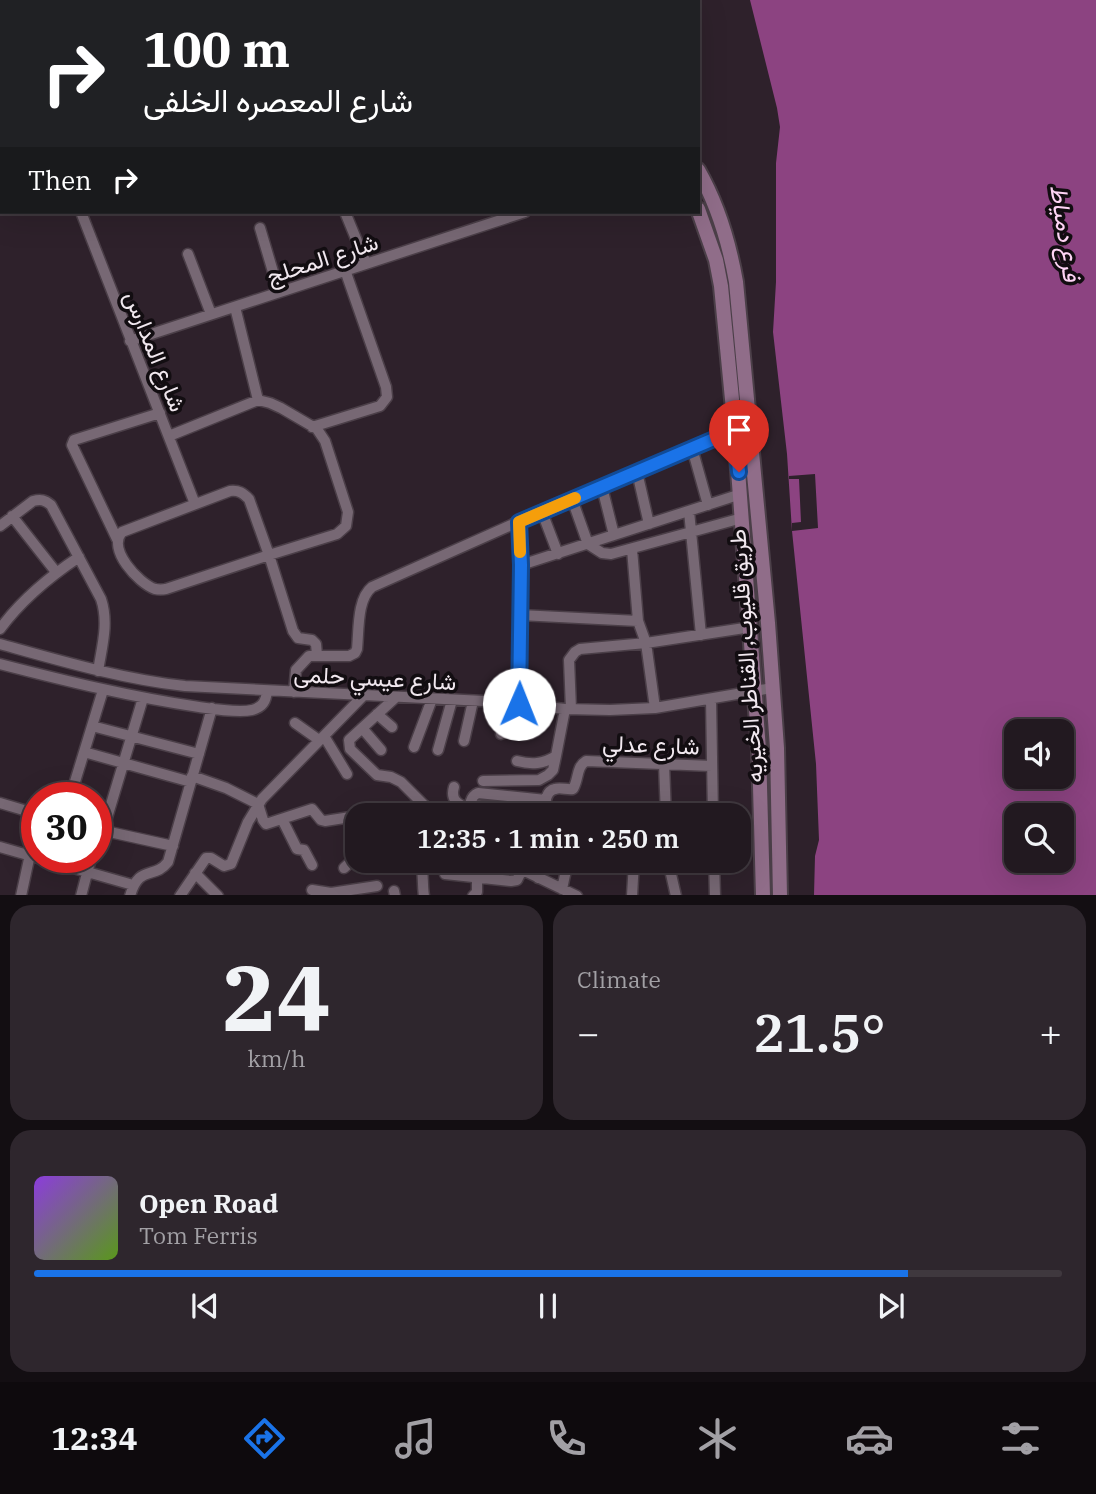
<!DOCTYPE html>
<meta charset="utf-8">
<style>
:root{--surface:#221920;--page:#2e262d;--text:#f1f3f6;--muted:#a2a0a5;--line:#3f383e;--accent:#1a73e8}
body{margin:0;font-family:"IBM Plex Serif",Vazirmatn,serif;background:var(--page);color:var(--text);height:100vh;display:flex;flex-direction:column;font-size:26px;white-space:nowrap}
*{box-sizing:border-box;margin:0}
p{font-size:23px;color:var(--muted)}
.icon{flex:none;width:38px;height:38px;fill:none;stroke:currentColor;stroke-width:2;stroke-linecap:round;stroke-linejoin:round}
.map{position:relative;height:895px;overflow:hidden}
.sheet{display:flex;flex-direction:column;gap:10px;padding:10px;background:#130e12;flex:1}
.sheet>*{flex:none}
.guide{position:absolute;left:0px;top:0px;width:700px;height:214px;box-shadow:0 7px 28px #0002,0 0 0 2px var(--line);background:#202124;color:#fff;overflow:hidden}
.buttons{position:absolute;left:1004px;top:719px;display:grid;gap:14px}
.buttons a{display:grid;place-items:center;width:70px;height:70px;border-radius:14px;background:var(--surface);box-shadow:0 7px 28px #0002,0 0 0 2px var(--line);font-size:35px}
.speed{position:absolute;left:21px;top:782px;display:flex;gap:14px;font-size:35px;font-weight:700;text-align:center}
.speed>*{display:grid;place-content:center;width:91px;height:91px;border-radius:50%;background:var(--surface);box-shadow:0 7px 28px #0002,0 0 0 2px var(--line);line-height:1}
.speed .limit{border:10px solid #d22;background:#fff;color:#111}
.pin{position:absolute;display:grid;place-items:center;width:60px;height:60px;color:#fff;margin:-72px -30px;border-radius:50% 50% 50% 0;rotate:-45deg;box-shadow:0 0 7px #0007}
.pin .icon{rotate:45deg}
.me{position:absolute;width:77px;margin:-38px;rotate:1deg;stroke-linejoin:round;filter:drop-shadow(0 0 5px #0008)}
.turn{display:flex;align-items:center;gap:24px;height:147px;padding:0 28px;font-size:32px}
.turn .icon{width:91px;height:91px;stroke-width:2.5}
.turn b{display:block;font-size:49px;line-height:60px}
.then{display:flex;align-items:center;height:66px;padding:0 28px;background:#0003;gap:14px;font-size:26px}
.big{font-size:52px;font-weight:600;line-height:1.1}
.sheet .tile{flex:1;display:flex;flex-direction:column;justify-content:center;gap:10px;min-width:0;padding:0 24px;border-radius:21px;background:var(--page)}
.sheet .dial{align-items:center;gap:0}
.dial b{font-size:91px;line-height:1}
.song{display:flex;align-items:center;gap:21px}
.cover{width:84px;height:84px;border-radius:10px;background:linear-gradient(135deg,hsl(270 70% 55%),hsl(90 70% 35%))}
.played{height:7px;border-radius:4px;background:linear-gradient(90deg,var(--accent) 85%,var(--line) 85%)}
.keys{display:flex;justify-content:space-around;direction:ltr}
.heat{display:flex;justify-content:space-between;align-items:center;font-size:38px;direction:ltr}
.sheet .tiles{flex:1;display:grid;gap:10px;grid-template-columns:1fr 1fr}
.tile:last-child{grid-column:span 2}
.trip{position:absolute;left:345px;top:803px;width:406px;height:70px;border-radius:21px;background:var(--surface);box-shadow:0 7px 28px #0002,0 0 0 2px var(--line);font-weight:600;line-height:70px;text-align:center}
.menu{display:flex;height:112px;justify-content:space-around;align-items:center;background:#0e0a0d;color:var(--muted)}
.menu .icon{width:49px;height:49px}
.menu .on{color:var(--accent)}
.menu b{font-size:32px;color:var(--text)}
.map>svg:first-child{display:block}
</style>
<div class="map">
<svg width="1096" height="896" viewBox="0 0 1096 896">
<rect width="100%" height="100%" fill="#2e212b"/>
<path fill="#8c4381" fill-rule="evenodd" d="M 750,0 L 1096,0 L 1096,895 L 814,895 L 815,856 L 819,840 L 816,764 L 792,531 L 787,454 L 773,332 L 776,282 L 776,163 L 780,127 L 777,108 ZM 1017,732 L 1062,732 L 1062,777 L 1017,777 ZM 1017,816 L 1062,816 L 1062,861 L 1017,861 Z"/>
<path fill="#2e212b" d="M 815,474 L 818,528 L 792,531 L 792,523 L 801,522 L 799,479 L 789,479 L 789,476 Z"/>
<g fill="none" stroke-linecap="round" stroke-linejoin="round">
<g stroke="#4b3f48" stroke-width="13">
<path id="street" d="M 92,0 L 93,2
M 144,0 L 145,2
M 198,0 L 198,2
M 338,0 L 338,2
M 102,2 L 107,0
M 263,2 L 268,0
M 0,6 L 2,10
M 0,72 L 2,71
M 0,106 L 2,110
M 0,155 L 2,154
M 81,212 L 195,504
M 345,212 L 366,263
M 260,228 L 279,292
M 188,254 L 211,314
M 235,307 L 258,400
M 130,341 L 525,212
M 312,427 L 380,406 L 387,397 L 386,387 L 345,270
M 169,436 L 258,400 L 270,403 L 281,408 L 317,429 L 325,441 L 348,512 L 346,526 L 337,534 L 269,555 L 166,589 C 161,590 160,590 155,589 C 138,583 107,549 122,532 L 230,491 C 239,490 243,493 249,499 L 269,555 L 293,631 L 298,638 L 312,640 L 316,644 L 317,655
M 692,448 L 708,505
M 637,472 L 649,524
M 602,487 L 614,535
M 572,499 L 588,544 L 602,553 L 611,554 L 742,518
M 689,511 L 701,635
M 542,512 L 558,554
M 12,516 L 56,572
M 518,522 L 521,565 L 519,704
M 0,526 L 33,501 C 41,499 45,500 51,505 L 101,599 C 109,623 102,646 98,671
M 117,539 L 72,445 L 74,440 L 160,413
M 632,549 L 638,621 L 646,643 L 655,708
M 521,565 L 741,494
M 520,615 L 638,621
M 0,629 C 22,599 49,577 79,557
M 0,644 C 61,661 122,679 185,686 L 504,702 L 565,709 L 610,710 L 655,708 L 772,688
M 0,664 C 66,681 131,697 199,707 C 213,709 238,713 252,710 C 263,707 266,701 267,691
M 294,692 L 296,670 L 309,656 L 349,656 L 355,653 L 357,649 C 359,629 357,599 372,587 L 518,522 L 735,430
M 395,698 L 349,740 L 350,749 L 377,775 L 391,777 L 401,782 L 424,805 L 437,816
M 711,699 L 713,816
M 571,709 L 569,660 L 575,652 L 580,649 L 646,643 L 751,627
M 377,714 L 392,727
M 295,723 L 319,740
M 92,726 L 199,754
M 362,728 L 381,750
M 501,734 L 504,702
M 324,736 L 347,774
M 464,741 L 473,701
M 414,747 L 432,699
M 438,750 L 452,700
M 84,752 L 191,782
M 517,761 C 532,765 543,764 556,756
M 664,764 L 666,816
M 192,776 L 226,788 L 258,804 L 263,820 L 266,824 L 312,809 L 321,820 L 325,821 L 357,816
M 483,781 L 539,780 L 548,775 L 553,770 L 556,756 L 565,709
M 454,787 C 450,800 458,805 470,809
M 70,798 L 103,690
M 0,803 L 37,814
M 471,805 L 492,807 L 494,816
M 360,816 L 424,805
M 469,816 C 470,807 469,797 478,793 L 546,800
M 544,816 C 545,807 544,791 555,789 C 560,787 567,790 573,789 C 579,779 576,767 586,761 L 712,766
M 624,816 L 666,813
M 282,819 L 297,849 L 304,850 L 312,865
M 96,829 L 173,846
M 103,831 L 143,698
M 0,847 L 133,885
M 420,861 C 424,871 422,884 424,896
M 504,861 L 577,896
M 668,861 L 676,896
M 714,861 L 715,896
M 344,868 L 357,856
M 195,873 L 218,896
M 445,874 L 511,881 L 517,880 L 522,870
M 538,878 L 540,861
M 562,889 L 568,861
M 312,890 L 331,893 L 377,886
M 394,891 L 395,896
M 21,896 L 37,822
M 81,896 L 91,858
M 130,896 C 139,864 154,880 168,862 L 212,708
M 180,896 L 206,858 L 211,858 L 224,866 L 231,864 L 248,822 L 262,799 L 364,695
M 473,896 L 477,892 L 477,877
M 632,896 L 634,861"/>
</g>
<g stroke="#4b3f48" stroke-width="18">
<path id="secondary" d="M 542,0 L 544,2
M 564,0 L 565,2
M 586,0 L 586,2
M 698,170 C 718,205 729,242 736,282 L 768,623 L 777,748 L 780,896
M 698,209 L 716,260 L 721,286 L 735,430 L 759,750 L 763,896"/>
</g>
<use href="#street" stroke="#776874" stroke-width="10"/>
<use href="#secondary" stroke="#906d89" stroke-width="14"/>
</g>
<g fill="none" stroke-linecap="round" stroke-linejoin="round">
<g stroke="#114b97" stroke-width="18">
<path id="route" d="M 519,704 L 521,565 L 519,522 L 735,430 L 739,472"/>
</g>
<use href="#route" stroke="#1a73e8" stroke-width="12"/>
<path stroke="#f59e0b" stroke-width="12" d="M 520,552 L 519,522 L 575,498"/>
</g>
<g text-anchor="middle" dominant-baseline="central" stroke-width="7" stroke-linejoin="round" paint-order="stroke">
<g font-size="23" fill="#f1e8ef" stroke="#120d11">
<text transform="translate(322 258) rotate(-18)">شارع المحلج</text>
<text transform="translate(156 351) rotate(68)">شارع المدارس</text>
<text transform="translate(745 656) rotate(-94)">طريق قليوب, القناطر الخيريه</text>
<text transform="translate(375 677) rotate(3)">شارع عيسي حلمى</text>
<text transform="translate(651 744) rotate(2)">شارع عدلي</text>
</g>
<g font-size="24" font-style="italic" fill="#fed4f5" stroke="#120d11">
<text transform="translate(1066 233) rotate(82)">فرع دمياط</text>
</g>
</g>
</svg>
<div class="buttons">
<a><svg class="icon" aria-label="sound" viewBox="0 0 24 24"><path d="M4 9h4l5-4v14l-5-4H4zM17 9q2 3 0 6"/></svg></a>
<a><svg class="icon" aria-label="search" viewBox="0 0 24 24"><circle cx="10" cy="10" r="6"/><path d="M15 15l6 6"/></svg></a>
</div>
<div class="speed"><div class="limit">30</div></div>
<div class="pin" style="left:739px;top:472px;background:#d93025"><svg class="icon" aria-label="arrive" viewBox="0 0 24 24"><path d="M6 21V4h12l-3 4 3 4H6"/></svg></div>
<svg class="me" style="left:519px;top:704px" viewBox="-20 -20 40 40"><circle r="19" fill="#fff"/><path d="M0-13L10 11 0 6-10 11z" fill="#1a73e8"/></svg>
<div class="trip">12:35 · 1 min · 250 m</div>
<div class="guide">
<div class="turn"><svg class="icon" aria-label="right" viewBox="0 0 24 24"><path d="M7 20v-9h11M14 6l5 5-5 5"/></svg><div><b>100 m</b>شارع المعصره الخلفى</div></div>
<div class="then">Then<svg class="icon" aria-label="right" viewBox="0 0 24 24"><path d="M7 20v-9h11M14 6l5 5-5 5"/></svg></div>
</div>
</div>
<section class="sheet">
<div class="tiles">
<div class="tile dial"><b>24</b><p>km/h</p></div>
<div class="tile"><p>Climate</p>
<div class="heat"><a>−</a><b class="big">21.5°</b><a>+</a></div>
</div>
<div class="tile">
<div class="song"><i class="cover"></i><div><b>Open Road</b><p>Tom Ferris</p></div></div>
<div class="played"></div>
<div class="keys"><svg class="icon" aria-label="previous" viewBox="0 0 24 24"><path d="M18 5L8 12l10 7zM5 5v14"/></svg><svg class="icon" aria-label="pause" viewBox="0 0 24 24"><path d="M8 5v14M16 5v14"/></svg><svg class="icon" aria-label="next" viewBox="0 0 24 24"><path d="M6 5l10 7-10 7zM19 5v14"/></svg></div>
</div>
</div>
</section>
<nav class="menu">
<b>12:34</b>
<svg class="icon on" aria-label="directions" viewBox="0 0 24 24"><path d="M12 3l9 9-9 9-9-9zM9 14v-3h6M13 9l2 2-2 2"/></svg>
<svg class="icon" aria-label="music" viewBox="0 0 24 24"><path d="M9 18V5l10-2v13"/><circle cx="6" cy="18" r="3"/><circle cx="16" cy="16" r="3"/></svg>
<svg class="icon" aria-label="phone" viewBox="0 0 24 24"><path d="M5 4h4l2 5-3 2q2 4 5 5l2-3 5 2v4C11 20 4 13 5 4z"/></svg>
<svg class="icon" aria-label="climate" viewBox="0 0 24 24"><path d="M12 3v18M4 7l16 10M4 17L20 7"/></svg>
<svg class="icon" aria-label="car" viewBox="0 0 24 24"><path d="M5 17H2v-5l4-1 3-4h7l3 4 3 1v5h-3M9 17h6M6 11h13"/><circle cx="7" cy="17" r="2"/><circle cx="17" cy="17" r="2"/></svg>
<svg class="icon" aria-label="filters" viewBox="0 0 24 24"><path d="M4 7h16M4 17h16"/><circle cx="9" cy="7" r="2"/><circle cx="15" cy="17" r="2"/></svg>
</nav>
